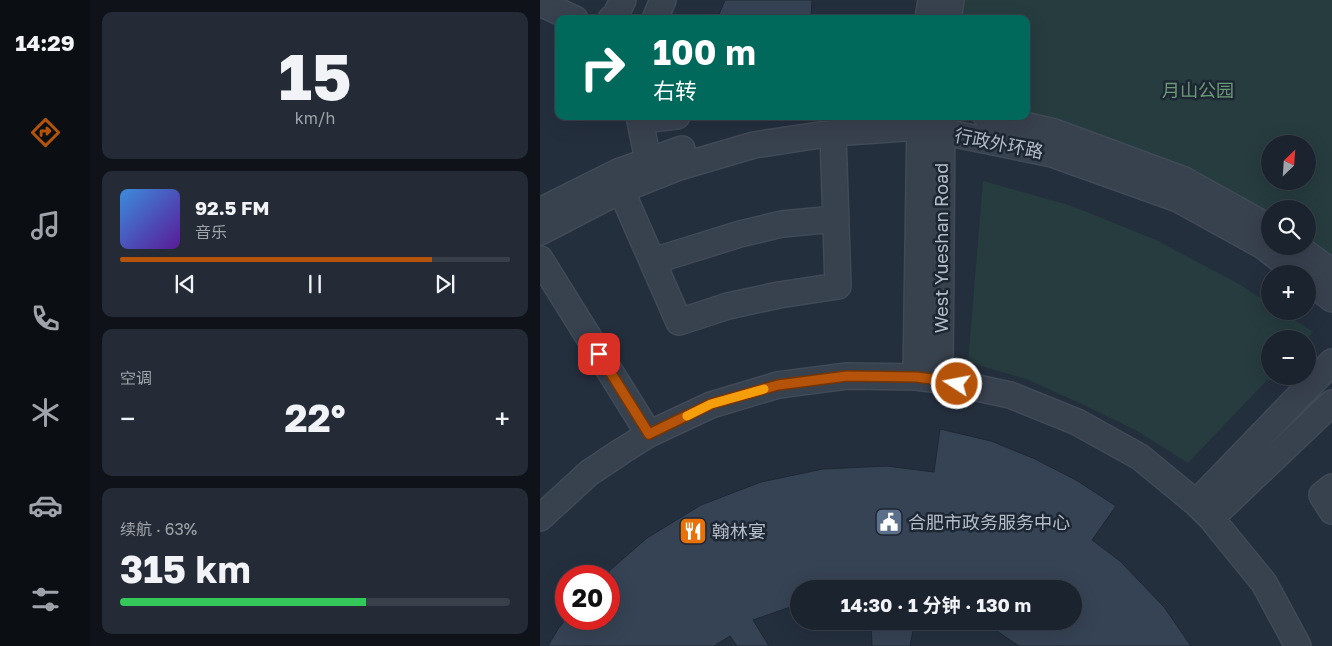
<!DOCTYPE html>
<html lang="zh">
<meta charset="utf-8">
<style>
:root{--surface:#1b232e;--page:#242b36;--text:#f1f3f6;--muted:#a0a4aa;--line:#39404a;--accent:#b45309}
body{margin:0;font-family:"Golos Text","Noto Sans SC",sans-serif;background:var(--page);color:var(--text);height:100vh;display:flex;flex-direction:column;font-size:19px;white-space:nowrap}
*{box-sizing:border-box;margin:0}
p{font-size:16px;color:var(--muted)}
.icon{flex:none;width:28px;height:28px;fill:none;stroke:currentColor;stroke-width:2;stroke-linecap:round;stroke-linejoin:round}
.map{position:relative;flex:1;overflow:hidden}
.drawer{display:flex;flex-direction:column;gap:12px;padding:12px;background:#0f1319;width:450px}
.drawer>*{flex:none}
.guide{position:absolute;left:15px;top:15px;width:475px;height:105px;border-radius:10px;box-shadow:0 5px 20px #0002,0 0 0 1px var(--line);background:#00695c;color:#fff;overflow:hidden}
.needle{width:32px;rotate:25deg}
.buttons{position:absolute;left:721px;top:135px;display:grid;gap:10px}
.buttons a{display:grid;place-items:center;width:55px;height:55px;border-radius:50%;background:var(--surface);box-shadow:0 5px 20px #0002,0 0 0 1px var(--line);font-size:25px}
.speed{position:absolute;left:15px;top:565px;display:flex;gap:10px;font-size:25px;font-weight:700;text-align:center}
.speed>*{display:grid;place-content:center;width:65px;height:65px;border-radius:50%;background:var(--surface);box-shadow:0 5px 20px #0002,0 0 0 1px var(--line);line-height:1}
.speed .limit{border:8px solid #d22;background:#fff;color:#111}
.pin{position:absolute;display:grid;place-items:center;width:42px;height:42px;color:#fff;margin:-21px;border-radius:10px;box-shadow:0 2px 8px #0006}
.me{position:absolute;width:55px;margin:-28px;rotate:281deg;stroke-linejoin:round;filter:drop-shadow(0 0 4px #0008)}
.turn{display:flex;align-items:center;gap:18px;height:105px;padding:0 15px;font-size:22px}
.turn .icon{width:65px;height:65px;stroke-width:2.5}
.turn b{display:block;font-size:35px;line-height:42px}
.big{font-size:38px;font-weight:700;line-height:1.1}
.drawer .card{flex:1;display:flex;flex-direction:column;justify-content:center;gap:8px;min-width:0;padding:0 18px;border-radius:10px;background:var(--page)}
.drawer .dial{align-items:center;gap:0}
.dial b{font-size:65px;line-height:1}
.song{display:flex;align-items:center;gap:15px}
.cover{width:60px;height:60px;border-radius:8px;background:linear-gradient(135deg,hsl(210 70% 55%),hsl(270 70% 35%))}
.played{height:5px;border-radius:2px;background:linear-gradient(90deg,var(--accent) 80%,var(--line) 80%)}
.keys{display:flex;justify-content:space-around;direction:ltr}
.heat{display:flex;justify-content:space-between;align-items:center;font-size:28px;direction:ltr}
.charge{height:8px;border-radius:4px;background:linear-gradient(90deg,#34c759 63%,var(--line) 0)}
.trip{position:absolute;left:250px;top:580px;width:292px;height:50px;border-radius:25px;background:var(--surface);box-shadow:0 5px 20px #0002,0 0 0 1px var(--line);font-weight:700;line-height:50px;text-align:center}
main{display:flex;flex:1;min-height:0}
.menu{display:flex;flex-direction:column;width:90px;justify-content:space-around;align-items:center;background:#0b0e12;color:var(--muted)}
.menu .icon{width:35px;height:35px}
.menu .on{color:var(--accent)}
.menu b{font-size:22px;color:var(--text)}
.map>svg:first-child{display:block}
</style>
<main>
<nav class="menu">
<b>14:29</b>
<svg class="icon on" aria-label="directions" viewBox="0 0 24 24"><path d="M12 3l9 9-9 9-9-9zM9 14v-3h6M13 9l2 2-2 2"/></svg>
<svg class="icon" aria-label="music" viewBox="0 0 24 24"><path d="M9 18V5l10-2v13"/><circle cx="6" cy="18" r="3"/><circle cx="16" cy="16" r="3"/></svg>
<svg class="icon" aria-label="phone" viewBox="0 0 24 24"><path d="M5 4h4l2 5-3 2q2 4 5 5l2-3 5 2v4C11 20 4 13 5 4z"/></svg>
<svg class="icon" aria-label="climate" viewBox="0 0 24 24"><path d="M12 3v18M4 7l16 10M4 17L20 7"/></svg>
<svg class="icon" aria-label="car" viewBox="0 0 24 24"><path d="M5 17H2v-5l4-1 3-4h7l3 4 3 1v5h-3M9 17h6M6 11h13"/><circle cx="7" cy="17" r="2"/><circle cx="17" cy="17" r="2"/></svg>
<svg class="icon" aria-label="filters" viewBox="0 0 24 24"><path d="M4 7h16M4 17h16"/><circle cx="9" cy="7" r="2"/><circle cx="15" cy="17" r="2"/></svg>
</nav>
<section class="drawer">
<div class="card dial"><b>15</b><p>km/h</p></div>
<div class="card">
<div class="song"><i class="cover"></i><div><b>92.5 FM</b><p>音乐</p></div></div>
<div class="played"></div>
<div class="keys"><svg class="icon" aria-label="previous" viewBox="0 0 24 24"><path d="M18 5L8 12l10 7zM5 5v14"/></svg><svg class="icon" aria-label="pause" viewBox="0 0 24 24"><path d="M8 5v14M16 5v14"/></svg><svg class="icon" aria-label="next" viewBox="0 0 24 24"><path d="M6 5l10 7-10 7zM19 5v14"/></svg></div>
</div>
<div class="card"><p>空调</p>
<div class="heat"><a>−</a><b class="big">22°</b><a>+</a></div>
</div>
<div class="card"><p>续航 · 63%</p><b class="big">315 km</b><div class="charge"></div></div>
</section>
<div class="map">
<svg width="792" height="646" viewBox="0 0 792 646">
<rect width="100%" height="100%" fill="#242f3e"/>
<path fill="#263c3f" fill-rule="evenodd" d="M 411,0 L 792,0 L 792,272 L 768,246 L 768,209 L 730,209 L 730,228 L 486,116 L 486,19 L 408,19 ZM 730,144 L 768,144 L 768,181 L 730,181 Z
M 443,181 L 532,206 L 616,240 L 697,283 L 730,304 L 730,311 L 741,311 L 773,332 L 767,339 L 730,339 L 731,376 L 648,463 L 597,431 L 542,404 L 486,379 L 428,362 Z"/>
<path fill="#364354" stroke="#1f2835" d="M 185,0 L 272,0 L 271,17 L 259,16 L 259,19 L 177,19 Z
M 400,429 L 451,441 L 495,459 L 536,480 L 576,506 L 552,540 L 580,561 L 624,607 L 651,646 L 479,646 L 442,621 L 534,621 L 534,589 L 259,589 L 259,604 L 213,620 L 229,646 L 197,646 L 190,636 L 174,646 L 8,646 L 18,629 L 26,619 L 69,619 L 69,571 L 107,538 L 161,505 L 221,482 L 283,469 L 347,466 L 394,472 Z
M 331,621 L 375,621 L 370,646 L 332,646 Z"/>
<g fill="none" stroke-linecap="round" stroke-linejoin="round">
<g stroke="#414a57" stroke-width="28">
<path id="minor" d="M 0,3 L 35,19
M 71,19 L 75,16 L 83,0
M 115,19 L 123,0
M 388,19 L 391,0
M 408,19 L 411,0
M 99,116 L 111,175
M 446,116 L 514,132 L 644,180 L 730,228
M 101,120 L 137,116
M 81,190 L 139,322 L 188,306 L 239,295 L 298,286 L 293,133
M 0,211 L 78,172 L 142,149
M 0,232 L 81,190 L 139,167 L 214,145 L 293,133 L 380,127 L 512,154 L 638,199 L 723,246 L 759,274
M 756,246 L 792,272
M 0,259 L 109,434
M 113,261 L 200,234 L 242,224 L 295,219
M 768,280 L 792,299
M 376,377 L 380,116
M 400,380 L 402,116
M 792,487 L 782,495 L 792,511
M 656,503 L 792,362
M 0,518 L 49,473 L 82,451 L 109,434 L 171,405 L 238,385 L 307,376 L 376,377 L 400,380 L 470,395 L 537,422 L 600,457 L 656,503 L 671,518 L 724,583 L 758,646
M 671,518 L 792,403"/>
</g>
<use href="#minor" stroke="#38414e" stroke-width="25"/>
</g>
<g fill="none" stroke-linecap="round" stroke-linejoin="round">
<g stroke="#753606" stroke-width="12">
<path id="route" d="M 59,354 L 109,434 L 171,404 L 238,385 L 307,376 L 376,377 L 400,380 L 417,384"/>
</g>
<use href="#route" stroke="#b45309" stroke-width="9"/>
<path stroke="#f59e0b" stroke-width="9" d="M 147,416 L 171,404 L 224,389"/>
</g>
<defs>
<g id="civic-square" transform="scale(1.4375)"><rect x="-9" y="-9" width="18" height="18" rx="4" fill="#5c6f8a" stroke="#1d2633"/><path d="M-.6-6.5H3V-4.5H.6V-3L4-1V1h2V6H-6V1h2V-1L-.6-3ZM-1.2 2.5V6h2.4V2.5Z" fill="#fff"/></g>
<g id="restaurant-square" transform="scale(1.4375)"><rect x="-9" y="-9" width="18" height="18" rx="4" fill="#e8710a" stroke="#1d2633"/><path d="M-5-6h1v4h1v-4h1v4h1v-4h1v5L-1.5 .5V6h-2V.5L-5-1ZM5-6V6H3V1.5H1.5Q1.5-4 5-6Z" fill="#fff"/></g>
</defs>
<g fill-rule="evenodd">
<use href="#civic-square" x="349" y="522"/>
<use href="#restaurant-square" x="153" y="531"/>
</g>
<g text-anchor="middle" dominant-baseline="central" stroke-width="5" stroke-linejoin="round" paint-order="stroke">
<g font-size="18" fill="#6b9a76" stroke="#1d2633">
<text x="658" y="90">月山公园</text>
</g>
<g font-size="18" fill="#b4bcc9" stroke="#1d2633">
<text transform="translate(459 143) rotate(11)">行政外环路</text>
<text transform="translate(401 248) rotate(-90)">West Yueshan Road</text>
</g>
<g font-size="18" fill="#b4bcc9" stroke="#1d2633" text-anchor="start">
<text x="368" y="522">合肥市政务服务中心</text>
<text x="172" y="531">翰林宴</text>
</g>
</g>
</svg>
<div class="buttons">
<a><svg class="needle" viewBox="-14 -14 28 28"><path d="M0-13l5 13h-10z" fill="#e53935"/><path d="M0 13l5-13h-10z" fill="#a0a4aa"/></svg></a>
<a><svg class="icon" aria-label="search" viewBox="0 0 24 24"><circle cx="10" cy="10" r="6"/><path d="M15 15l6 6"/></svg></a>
<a>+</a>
<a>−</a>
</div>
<div class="speed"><div class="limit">20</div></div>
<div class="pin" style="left:59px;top:354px;background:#d93025"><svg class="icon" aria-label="arrive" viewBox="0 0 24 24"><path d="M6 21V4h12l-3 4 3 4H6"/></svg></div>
<svg class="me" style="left:417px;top:384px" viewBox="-20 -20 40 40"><circle r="17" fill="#b45309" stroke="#fff" stroke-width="3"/><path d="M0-11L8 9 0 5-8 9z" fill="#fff"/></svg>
<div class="trip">14:30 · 1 分钟 · 130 m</div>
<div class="guide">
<div class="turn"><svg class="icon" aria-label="right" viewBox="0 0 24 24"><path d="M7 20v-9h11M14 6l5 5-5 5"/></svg><div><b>100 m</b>右转</div></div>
</div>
</div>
</main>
